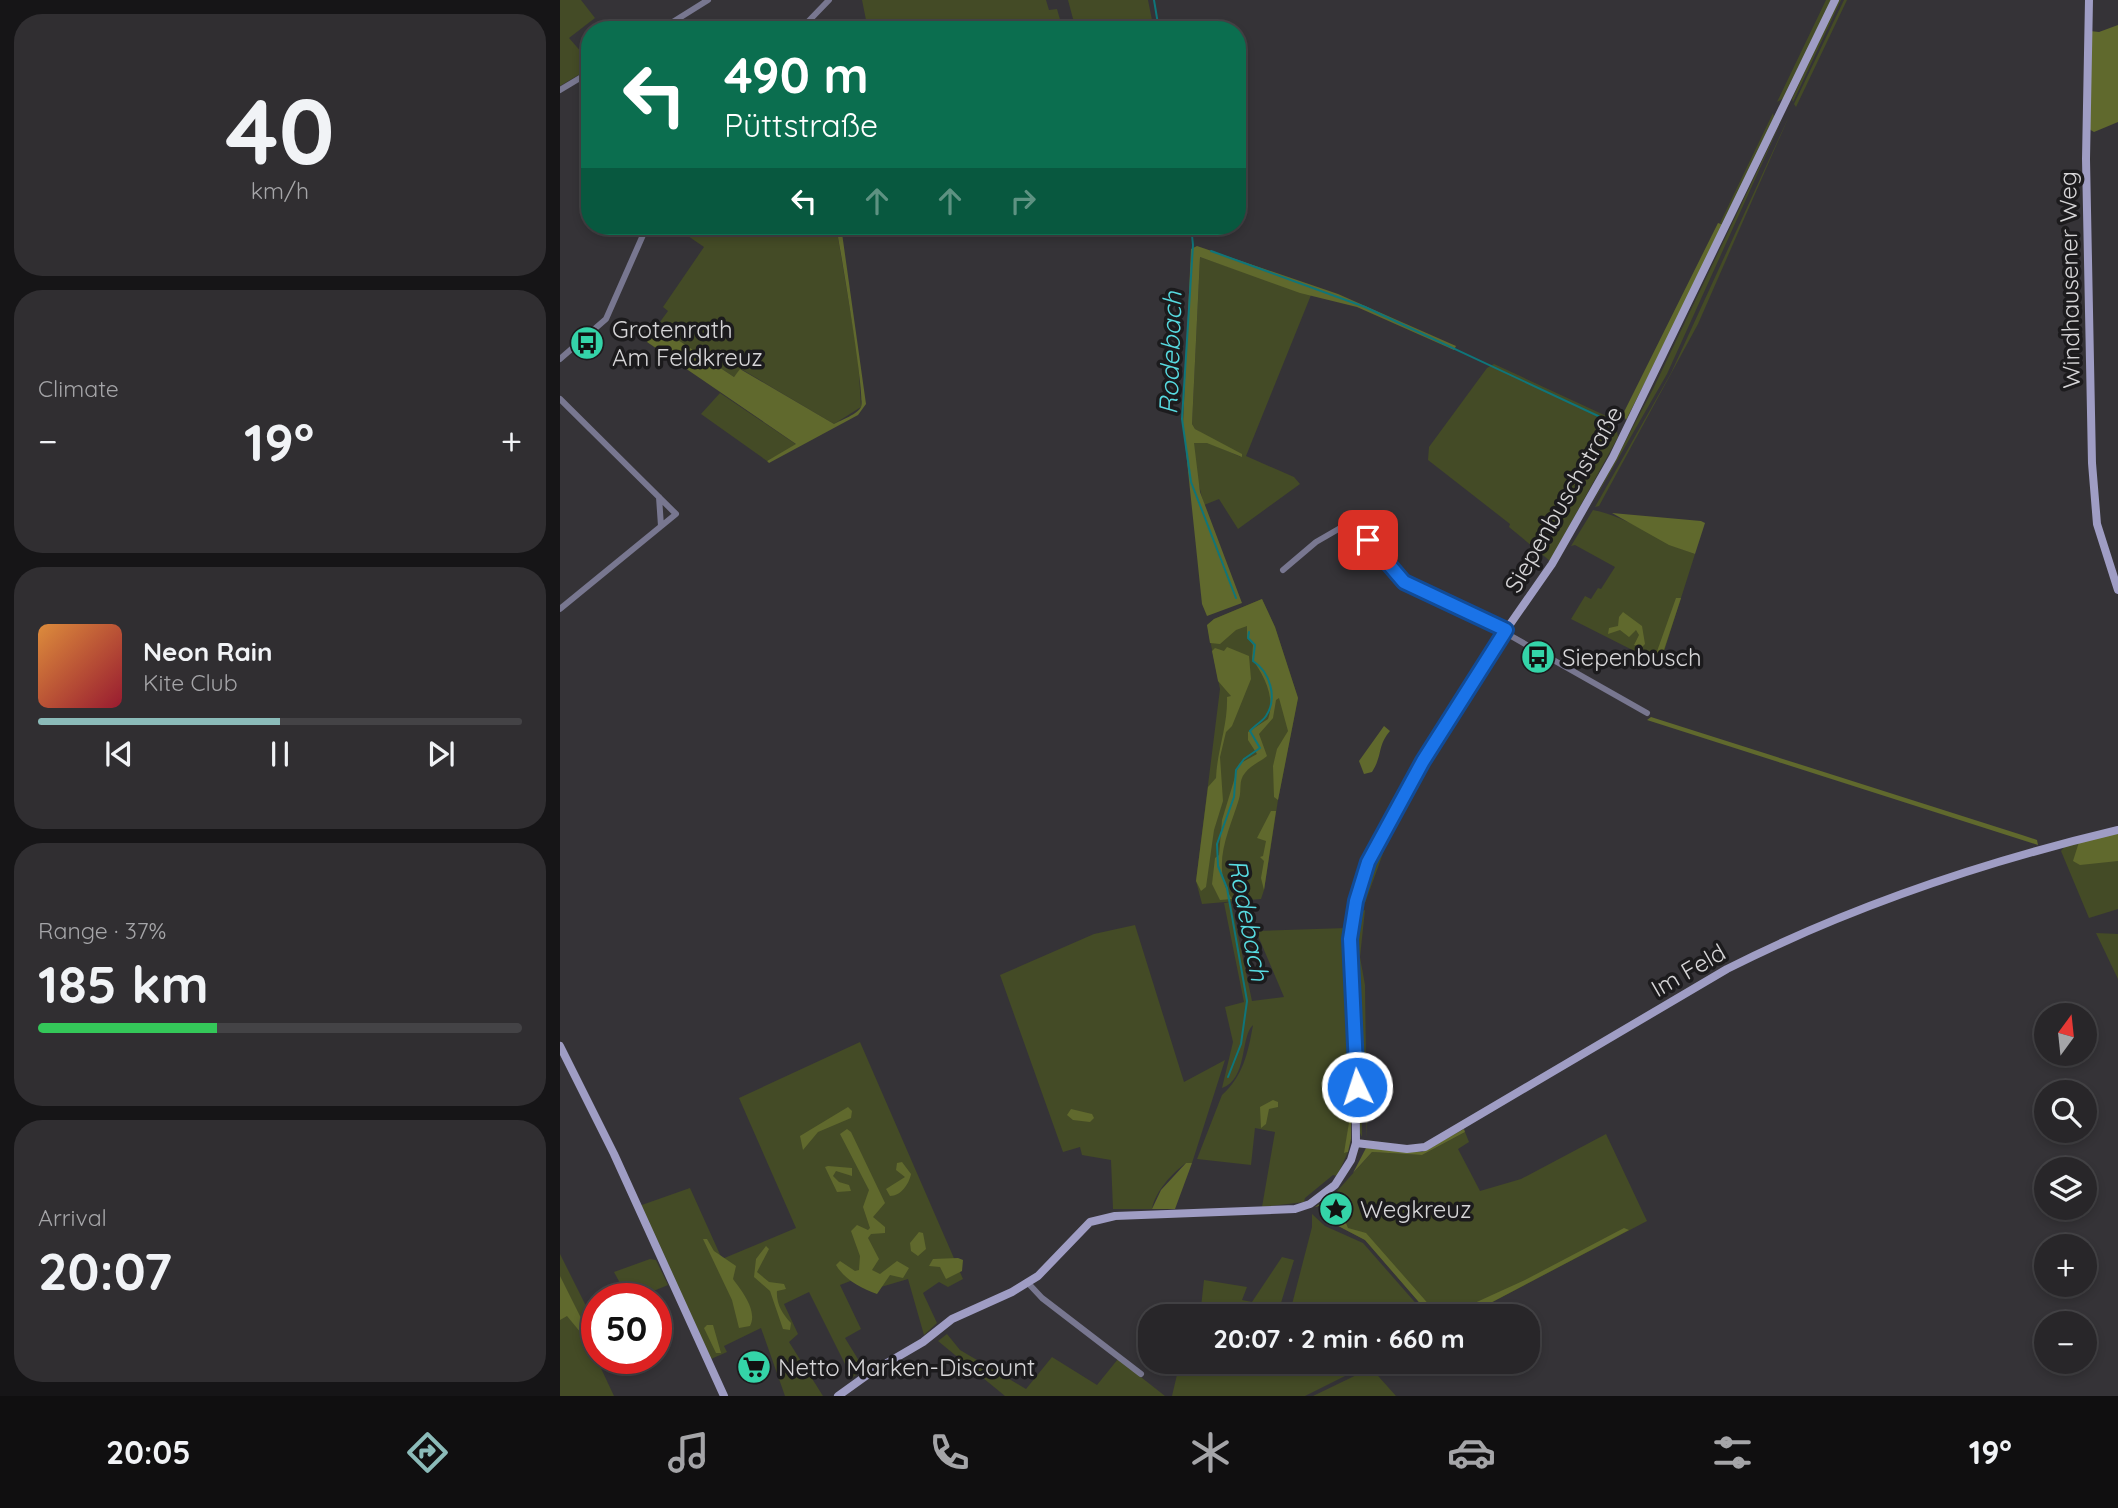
<!DOCTYPE html>
<meta charset="utf-8">
<style>
:root{--surface:#282629;--page:#302e31;--text:#f1f3f6;--muted:#a5a5a8;--line:#444346;--accent:#8bbbb9}
body{margin:0;font-family:Quicksand,sans-serif;background:var(--page);color:var(--text);height:100vh;display:flex;flex-direction:column;font-size:26px;white-space:nowrap}
*{box-sizing:border-box;margin:0}
p{font-size:23px;color:var(--muted)}
.icon{flex:none;width:38px;height:38px;fill:none;stroke:currentColor;stroke-width:2;stroke-linecap:round;stroke-linejoin:round}
.map{position:relative;flex:1;overflow:hidden}
.drawer{display:flex;flex-direction:column;gap:14px;padding:14px;background:#161517;width:560px}
.drawer>*{flex:none}
.hud{position:absolute;left:21px;top:21px;width:665px;height:214px;border-radius:28px;box-shadow:0 4px 10px #0003,0 0 0 2px var(--line);background:#0b6e4f;color:#fff;overflow:hidden}
.needle{width:46px;rotate:15deg}
.tools{position:absolute;left:1474px;top:1003px;display:grid;gap:14px}
.tools a{display:grid;place-items:center;width:63px;height:63px;border-radius:50%;background:var(--surface);box-shadow:0 4px 10px #0003,0 0 0 2px var(--line);font-size:35px}
.speed{position:absolute;left:21px;top:1283px;display:flex;gap:14px;font-size:35px;font-weight:700;text-align:center}
.speed>*{display:grid;place-content:center;width:91px;height:91px;border-radius:50%;background:var(--surface);box-shadow:0 4px 10px #0003,0 0 0 2px var(--line);line-height:1}
.speed .limit{border:10px solid #d22;background:#fff;color:#111}
.pin{position:absolute;display:grid;place-items:center;width:60px;height:60px;color:#fff;margin:-30px;border-radius:14px;box-shadow:0 4px 10px #0006}
.me{position:absolute;width:77px;margin:-38px;rotate:356deg;stroke-linejoin:round;filter:drop-shadow(0 0 5px #0008)}
.turn{display:flex;align-items:center;gap:24px;height:147px;padding:0 28px;font-size:32px}
.turn .icon{width:91px;height:91px;stroke-width:2.5}
.turn b{display:block;font-size:49px;line-height:60px}
.lanes{display:flex;align-items:center;height:66px;padding:0 28px;background:#0003;justify-content:center;gap:35px;direction:ltr}
.lanes .off{opacity:.35}
.big{font-size:52px;font-weight:700;line-height:1.1}
.drawer .widget{flex:1;display:flex;flex-direction:column;justify-content:center;gap:10px;min-width:0;padding:0 24px;border-radius:28px;background:var(--page)}
.drawer .dial{align-items:center;gap:0}
.dial b{font-size:91px;line-height:1}
.song{display:flex;align-items:center;gap:21px}
.cover{width:84px;height:84px;border-radius:10px;background:linear-gradient(135deg,hsl(30 70% 55%),hsl(350 70% 35%))}
.played{height:7px;border-radius:4px;background:linear-gradient(90deg,var(--accent) 50%,var(--line) 50%)}
.keys{display:flex;justify-content:space-around;direction:ltr}
.heat{display:flex;justify-content:space-between;align-items:center;font-size:38px;direction:ltr}
.charge{height:10px;border-radius:5px;background:linear-gradient(90deg,#34c759 37%,var(--line) 0)}
.trip{position:absolute;left:578px;top:1304px;width:402px;height:70px;border-radius:28px;background:var(--surface);box-shadow:0 4px 10px #0003,0 0 0 2px var(--line);font-weight:700;line-height:70px;text-align:center}
.dock{display:flex;height:112px;justify-content:space-around;align-items:center;background:#100f10;color:var(--muted)}
.dock .icon{width:49px;height:49px}
.dock .active{color:var(--accent)}
.dock b{font-size:32px;color:var(--text)}
main{display:flex;flex:1;min-height:0}
.map>svg:first-child{display:block}
</style>
<main>
<section class="drawer">
<div class="widget dial"><b>40</b><p>km/h</p></div>
<div class="widget"><p>Climate</p>
<div class="heat"><a>−</a><b class="big">19°</b><a>+</a></div>
</div>
<div class="widget">
<div class="song"><i class="cover"></i><div><b>Neon Rain</b><p>Kite Club</p></div></div>
<div class="played"></div>
<div class="keys"><svg class="icon" aria-label="previous" viewBox="0 0 24 24"><path d="M18 5L8 12l10 7zM5 5v14"/></svg><svg class="icon" aria-label="pause" viewBox="0 0 24 24"><path d="M8 5v14M16 5v14"/></svg><svg class="icon" aria-label="next" viewBox="0 0 24 24"><path d="M6 5l10 7-10 7zM19 5v14"/></svg></div>
</div>
<div class="widget"><p>Range · 37%</p><b class="big">185 km</b><div class="charge"></div></div>
<div class="widget"><p>Arrival</p><b class="big">20:07</b></div>
</section>
<div class="map">
<svg width="1558" height="1396" viewBox="0 0 1558 1396">
<rect width="100%" height="100%" fill="#353337"/>
<path fill="#444b26" d="M 0,0 L 21,0 L 35,18 L 9,38 L 30,62 L 30,68 L 0,86 Z
M 302,0 L 486,0 L 489,10 L 497,9 L 503,30 L 308,30 Z
M 508,0 L 588,0 L 594,30 L 516,30 Z
M 1266,0 L 1271,0 L 1224,98 L 1217,102 Z
M 1278,0 L 1281,0 L 1233,102 L 1232,99 Z
M 1284,0 L 1287,0 L 1236,107 L 1234,104 Z
M 1213,113 L 1214,117 L 1164,225 L 1160,223 Z
M 1225,113 L 1107,374 L 1032,504 L 1093,389 Z
M 1230,114 L 1138,324 L 1039,506 L 1035,507 L 1111,373 Z
M 135,226 L 276,226 L 298,357 L 301,407 L 274,424 L 181,369 L 174,377 L 97,326 L 108,311 L 103,307 L 144,247 L 128,236 Z
M 640,257 L 751,295 L 686,456 L 734,477 L 740,484 L 678,529 L 659,499 L 644,505 L 634,466 L 634,442 L 647,442 L 681,457 L 635,429 L 632,424 Z
M 934,364 L 1055,420 L 1058,437 L 990,561 L 949,527 L 950,524 L 868,460 L 869,447 L 927,368 Z
M 160,393 L 237,445 L 207,461 L 141,414 Z
M 1033,510 C 1070,517 1099,542 1135,554 L 1100,664 L 1011,619 L 1025,596 L 1031,599 L 1038,588 L 1041,589 L 1055,567 L 1015,545 L 1011,546 Z
M 702,599 L 715,627 L 738,698 L 718,800 L 704,890 L 701,899 L 642,904 L 636,881 L 660,689 L 647,625 L 654,619 Z
M 881,745 L 826,845 L 805,903 L 803,900 C 818,843 851,795 881,745 Z
M 1558,833 L 1558,909 L 1529,918 L 1501,851 L 1505,846 Z
M 671,902 L 692,1001 L 724,997 L 696,931 L 787,928 L 787,961 L 784,962 L 791,985 L 790,1012 L 787,1014 L 791,1020 L 791,1038 L 788,1040 L 789,1122 L 785,1153 L 788,1152 L 777,1176 L 773,1175 L 745,1198 L 744,1202 L 702,1207 L 715,1132 L 695,1128 L 691,1165 L 637,1159 L 662,1095 C 683,1076 688,1053 693,1025 C 680,1037 688,1079 662,1088 L 673,1042 L 665,1007 L 684,1002 L 664,903 Z
M 805,910 L 800,957 L 805,985 L 807,1139 L 799,986 L 802,1137 L 800,1133 L 800,1051 L 792,941 L 798,912 L 795,955 L 798,973 L 799,919 L 800,912 Z
M 575,925 L 624,1082 L 665,1060 L 632,1163 L 626,1163 C 612,1173 595,1192 592,1209 L 553,1209 L 551,1160 L 522,1155 L 520,1147 L 503,1152 L 440,975 L 534,934 Z
M 1536,933 L 1558,934 L 1558,979 Z
M 300,1042 L 403,1279 L 388,1287 L 379,1282 L 363,1293 L 377,1323 L 364,1335 L 348,1279 L 314,1289 L 306,1275 L 280,1285 L 301,1329 L 285,1338 L 304,1369 L 292,1378 L 249,1292 L 224,1304 L 238,1334 L 229,1342 L 263,1396 L 225,1396 L 201,1328 L 164,1346 L 167,1352 L 151,1359 L 79,1206 L 130,1188 L 162,1259 L 236,1228 L 179,1098 Z
M 905,1132 L 909,1142 L 898,1149 L 920,1191 L 961,1179 L 1046,1134 L 1087,1221 L 919,1309 L 899,1316 L 871,1316 L 805,1240 L 763,1218 L 772,1210 L 769,1203 L 755,1207 L 771,1198 L 812,1152 L 862,1155 Z
M 752,1214 L 765,1226 L 803,1243 L 867,1316 L 729,1316 L 752,1227 Z
M 0,1254 L 37,1328 L 37,1358 L 49,1358 L 39,1364 L 54,1396 L 0,1396 Z
M 722,1257 L 734,1260 L 717,1316 L 640,1316 L 644,1280 L 687,1287 L 682,1300 L 692,1302 Z
M 90,1259 L 96,1260 L 108,1285 L 86,1294 L 88,1298 L 68,1298 L 54,1272 Z
M 387,1334 L 400,1350 L 466,1389 L 492,1357 L 537,1385 L 558,1359 L 605,1396 L 445,1396 L 378,1341 Z
M 620,1362 L 813,1362 L 745,1396 L 612,1396 Z
M 811,1368 L 836,1396 L 753,1396 Z"/>
<path fill="#60692d" d="M 1558,25 L 1558,122 L 1534,132 L 1529,129 L 1530,31 L 1539,32 Z
M 1158,223 L 1164,225 L 1066,420 L 1063,414 Z
M 276,226 L 281,226 L 306,404 L 298,415 L 209,463 L 207,461 L 236,444 L 87,342 L 97,326 L 174,377 L 180,369 L 274,424 C 281,420 298,414 301,407 C 306,398 280,247 276,226 Z
M 637,246 L 778,294 L 896,346 L 894,350 L 797,307 L 740,293 L 640,257 L 632,424 L 635,429 L 682,454 L 682,457 L 647,443 L 634,443 L 640,492 L 682,603 L 647,616 L 642,604 L 623,423 L 631,249 Z
M 1052,513 L 1141,521 L 1145,523 L 1135,554 L 1109,545 Z
M 1116,598 L 1121,598 L 1100,662 L 1095,657 Z
M 702,599 L 715,627 L 738,698 L 718,800 L 714,797 L 713,766 L 717,749 L 728,731 L 719,698 L 716,700 L 713,718 L 699,734 L 707,756 C 700,762 691,765 685,773 C 678,781 682,790 679,799 C 669,832 650,866 672,899 L 660,900 L 652,884 L 655,858 L 659,855 L 662,820 L 679,764 L 697,754 L 688,740 L 688,732 L 708,719 C 716,698 704,675 692,659 L 693,645 L 687,637 L 687,626 L 676,630 L 660,644 L 650,643 L 647,625 L 654,619 Z
M 1063,612 L 1082,626 L 1085,644 L 1082,647 L 1074,645 L 1079,635 L 1076,630 L 1069,637 L 1060,630 L 1048,634 L 1049,628 L 1058,626 L 1059,617 Z
M 667,647 L 689,656 L 691,679 L 672,726 L 666,732 L 660,757 L 663,801 L 654,830 L 646,887 L 641,891 L 636,881 L 648,787 L 656,778 C 657,751 668,725 667,697 L 671,696 L 658,681 L 652,651 L 655,648 L 664,651 Z
M 1091,717 L 1462,835 L 1477,840 L 1478,845 L 1087,720 Z
M 824,726 L 830,731 C 817,746 823,755 812,772 L 804,774 L 799,761 Z
M 711,811 L 716,811 L 704,890 L 701,878 L 704,861 L 700,857 L 703,856 L 706,841 L 697,838 Z
M 819,826 L 798,882 L 792,887 L 802,856 Z
M 1558,833 L 1558,861 L 1520,865 L 1513,861 L 1519,842 Z
M 791,1038 L 791,1139 L 788,1152 L 784,1153 L 789,1122 L 788,1040 Z
M 713,1100 L 718,1102 L 718,1107 L 709,1109 L 706,1124 L 701,1128 L 700,1107 Z
M 288,1107 L 292,1111 L 291,1118 L 258,1132 L 243,1150 L 240,1136 Z
M 511,1109 L 532,1114 L 534,1118 L 530,1122 L 513,1120 L 507,1115 Z
M 287,1129 L 291,1132 L 325,1203 L 313,1217 L 325,1227 L 325,1233 L 311,1234 L 308,1238 L 319,1259 L 312,1270 L 320,1274 L 337,1261 L 349,1268 L 343,1278 L 330,1275 L 317,1294 C 301,1288 285,1280 276,1265 L 280,1261 L 295,1271 L 299,1270 L 300,1256 L 291,1231 L 297,1225 L 308,1230 L 310,1228 L 303,1207 L 309,1190 L 280,1134 Z
M 904,1129 L 905,1132 L 862,1155 L 812,1152 L 793,1173 L 806,1148 L 862,1152 Z
M 342,1162 L 351,1174 C 349,1184 341,1196 330,1196 L 326,1189 L 345,1177 L 336,1170 L 337,1163 Z
M 626,1163 L 632,1163 L 615,1209 L 592,1209 L 601,1190 Z
M 268,1166 L 292,1168 L 292,1176 L 276,1171 L 273,1176 L 279,1182 L 289,1185 L 291,1191 L 277,1192 L 265,1167 Z
M 775,1194 L 782,1214 L 776,1213 L 773,1220 L 785,1221 L 788,1228 L 806,1233 L 879,1316 L 871,1316 L 805,1240 L 763,1218 L 772,1210 L 769,1203 L 755,1207 Z
M 1064,1228 L 1069,1230 L 919,1309 L 899,1316 L 886,1316 L 965,1280 Z
M 359,1232 L 363,1233 L 366,1249 L 358,1256 L 351,1251 L 350,1243 Z
M 143,1239 L 147,1239 L 154,1251 L 176,1266 L 173,1279 C 182,1291 198,1311 190,1326 L 179,1328 L 172,1300 Z
M 206,1246 L 209,1249 L 197,1272 L 209,1282 L 224,1284 L 226,1289 L 217,1291 C 216,1303 222,1314 231,1323 L 230,1330 L 223,1329 L 210,1291 L 194,1277 L 196,1259 Z
M 398,1258 L 403,1260 L 402,1271 L 386,1279 L 380,1267 L 369,1266 L 373,1259 Z
M 0,1276 L 30,1336 L 26,1339 L 7,1316 L 0,1320 Z
M 147,1325 L 153,1325 L 161,1353 L 156,1353 L 144,1328 Z"/>
<g fill="none" stroke-linecap="round" stroke-linejoin="round">
<path stroke="#0f757a" stroke-width="2" d="M 594,0 L 599,30
M 631,226 L 633,245 L 622,419 L 631,482 L 676,598
M 651,251 L 805,307 L 1051,422
M 668,1077 L 681,1044 L 687,1001 L 667,888 L 658,866 L 657,844 L 674,797 L 676,770 L 684,759 L 700,748 L 690,731 C 695,725 702,722 706,716 C 718,698 710,672 693,661 L 695,645 L 688,638 L 689,632"/>
<path stroke="#787790" stroke-width="6" d="M 100,30 L 148,0
M 240,30 L 269,0
M 0,90 L 30,72
M 0,359 L 46,319 L 87,226
M 0,399 L 116,514 L 0,609
M 99,497 L 101,526
M 723,570 L 756,542 L 782,527 L 802,534 L 843,582 L 945,630
M 944,632 L 1087,713
M 468,1283 L 482,1298 L 581,1374"/>
<path stroke="#9f9dc4" stroke-width="8" d="M 1529,0 L 1526,159 L 1532,463 L 1537,524 L 1558,590
M 0,1046 L 54,1154 L 164,1396
M 796,1143 L 847,1149 L 865,1147 L 1167,969 C 1292,906 1423,862 1558,830
M 278,1396 L 310,1373 L 363,1342 L 392,1319 L 452,1292 L 478,1276 L 530,1222 L 555,1216 L 735,1209 L 750,1204 L 775,1185 L 791,1160 L 796,1143 L 795,1011 L 790,939 L 796,901 L 813,850 L 863,761 L 930,653 L 992,564 L 1053,457 L 1275,0"/>
</g>
<g fill="none" stroke-linecap="round" stroke-linejoin="round">
<g stroke="#114b97" stroke-width="18">
<path id="route" d="M 797,1087 L 790,939 L 796,901 L 808,862 L 863,761 L 946,630 L 844,582 L 808,540"/>
</g>
<use href="#route" stroke="#1a73e8" stroke-width="12"/>
</g>
<defs>
<g id="bus-disc" transform="scale(1.75)"><circle r="9.5" fill="#34d4a8" stroke="#1c1b1d"/><path d="M-5-6H5V4H4V6H2V4H-2V6H-4V4H-5ZM-3.5-4V0h7V-4ZM-3.5 1.2v1.5H-2V1.2ZM2 1.2v1.5H3.5V1.2Z" fill="#111"/></g>
<g id="sight-disc" transform="scale(1.75)"><circle r="9.5" fill="#34d4a8" stroke="#1c1b1d"/><path d="M0-6L1.8-2.2L6-1.7L2.9 1.2L3.7 5.4L0 3.3L-3.7 5.4L-2.9 1.2L-6-1.7L-1.8-2.2Z" fill="#111"/></g>
<g id="supermarket-disc" transform="scale(1.75)"><circle r="9.5" fill="#34d4a8" stroke="#1c1b1d"/><path d="M-6-5.5h2.5l.6 2H6L4.5 2H-2.5L-4.4-4H-6ZM-1.5 3.2a1.3 1.3 0 1 0 .1 0ZM3 3.2a1.3 1.3 0 1 0 .1 0Z" fill="#111"/></g>
</defs>
<g fill-rule="evenodd">
<use href="#bus-disc" x="27" y="343"/>
<use href="#bus-disc" x="978" y="657"/>
<use href="#sight-disc" x="776" y="1209"/>
<use href="#supermarket-disc" x="194" y="1367"/>
</g>
<g text-anchor="middle" dominant-baseline="central" stroke-width="7" stroke-linejoin="round" paint-order="stroke">
<g font-size="24" fill="#d6d5d7" stroke="#1c1b1d">
<text transform="translate(1509 280) rotate(-91)">Windhausener Weg</text>
<text transform="translate(1003 499) rotate(-60)">Siepenbuschstraße</text>
<text transform="translate(1128 970) rotate(-30)">Im Feld</text>
</g>
<g font-size="24" fill="#d6d5d7" stroke="#1c1b1d" text-anchor="start">
<text x="52" y="329">Grotenrath<tspan x="52" dy="28">Am Feldkreuz</tspan></text>
<text x="1002" y="657">Siepenbusch</text>
<text x="800" y="1209">Wegkreuz</text>
<text x="218" y="1367">Netto Marken-Discount</text>
</g>
<g font-size="26" font-style="italic" fill="#57dbe1" stroke="#1c1b1d">
<text transform="translate(610 353) rotate(-88)">Rodebach</text>
<text transform="translate(689 920) rotate(79)">Rodebach</text>
</g>
</g>
</svg>
<div class="tools">
<a><svg class="needle" viewBox="-14 -14 28 28"><path d="M0-13l5 13h-10z" fill="#e53935"/><path d="M0 13l5-13h-10z" fill="#a5a5a8"/></svg></a>
<a><svg class="icon" aria-label="search" viewBox="0 0 24 24"><circle cx="10" cy="10" r="6"/><path d="M15 15l6 6"/></svg></a>
<a><svg class="icon" aria-label="layers" viewBox="0 0 24 24"><path d="M12 4l9 5-9 5-9-5zM3 14l9 5 9-5"/></svg></a>
<a>+</a>
<a>−</a>
</div>
<div class="speed"><div class="limit">50</div></div>
<div class="pin" style="left:808px;top:540px;background:#d93025"><svg class="icon" aria-label="arrive" viewBox="0 0 24 24"><path d="M6 21V4h12l-3 4 3 4H6"/></svg></div>
<svg class="me" style="left:797px;top:1087px" viewBox="-20 -20 40 40"><circle r="17" fill="#1a73e8" stroke="#fff" stroke-width="3"/><path d="M0-11L8 9 0 5-8 9z" fill="#fff"/></svg>
<div class="trip">20:07 · 2 min · 660 m</div>
<div class="hud">
<div class="turn"><svg class="icon" aria-label="left" viewBox="0 0 24 24"><path d="M17 20v-9H6M10 6l-5 5 5 5"/></svg><div><b>490 m</b>Püttstraße</div></div>
<div class="lanes"><svg class="icon" aria-label="left" viewBox="0 0 24 24"><path d="M17 20v-9H6M10 6l-5 5 5 5"/></svg><svg class="icon off" aria-label="ahead" viewBox="0 0 24 24"><path d="M12 20V5M6 11l6-6 6 6"/></svg><svg class="icon off" aria-label="ahead" viewBox="0 0 24 24"><path d="M12 20V5M6 11l6-6 6 6"/></svg><svg class="icon off" aria-label="right" viewBox="0 0 24 24"><path d="M7 20v-9h11M14 6l5 5-5 5"/></svg></div>
</div>
</div>
</main>
<nav class="dock">
<b>20:05</b>
<svg class="icon active" aria-label="directions" viewBox="0 0 24 24"><path d="M12 3l9 9-9 9-9-9zM9 14v-3h6M13 9l2 2-2 2"/></svg>
<svg class="icon" aria-label="music" viewBox="0 0 24 24"><path d="M9 18V5l10-2v13"/><circle cx="6" cy="18" r="3"/><circle cx="16" cy="16" r="3"/></svg>
<svg class="icon" aria-label="phone" viewBox="0 0 24 24"><path d="M5 4h4l2 5-3 2q2 4 5 5l2-3 5 2v4C11 20 4 13 5 4z"/></svg>
<svg class="icon" aria-label="climate" viewBox="0 0 24 24"><path d="M12 3v18M4 7l16 10M4 17L20 7"/></svg>
<svg class="icon" aria-label="car" viewBox="0 0 24 24"><path d="M5 17H2v-5l4-1 3-4h7l3 4 3 1v5h-3M9 17h6M6 11h13"/><circle cx="7" cy="17" r="2"/><circle cx="17" cy="17" r="2"/></svg>
<svg class="icon" aria-label="filters" viewBox="0 0 24 24"><path d="M4 7h16M4 17h16"/><circle cx="9" cy="7" r="2"/><circle cx="15" cy="17" r="2"/></svg>
<b>19°</b>
</nav>
